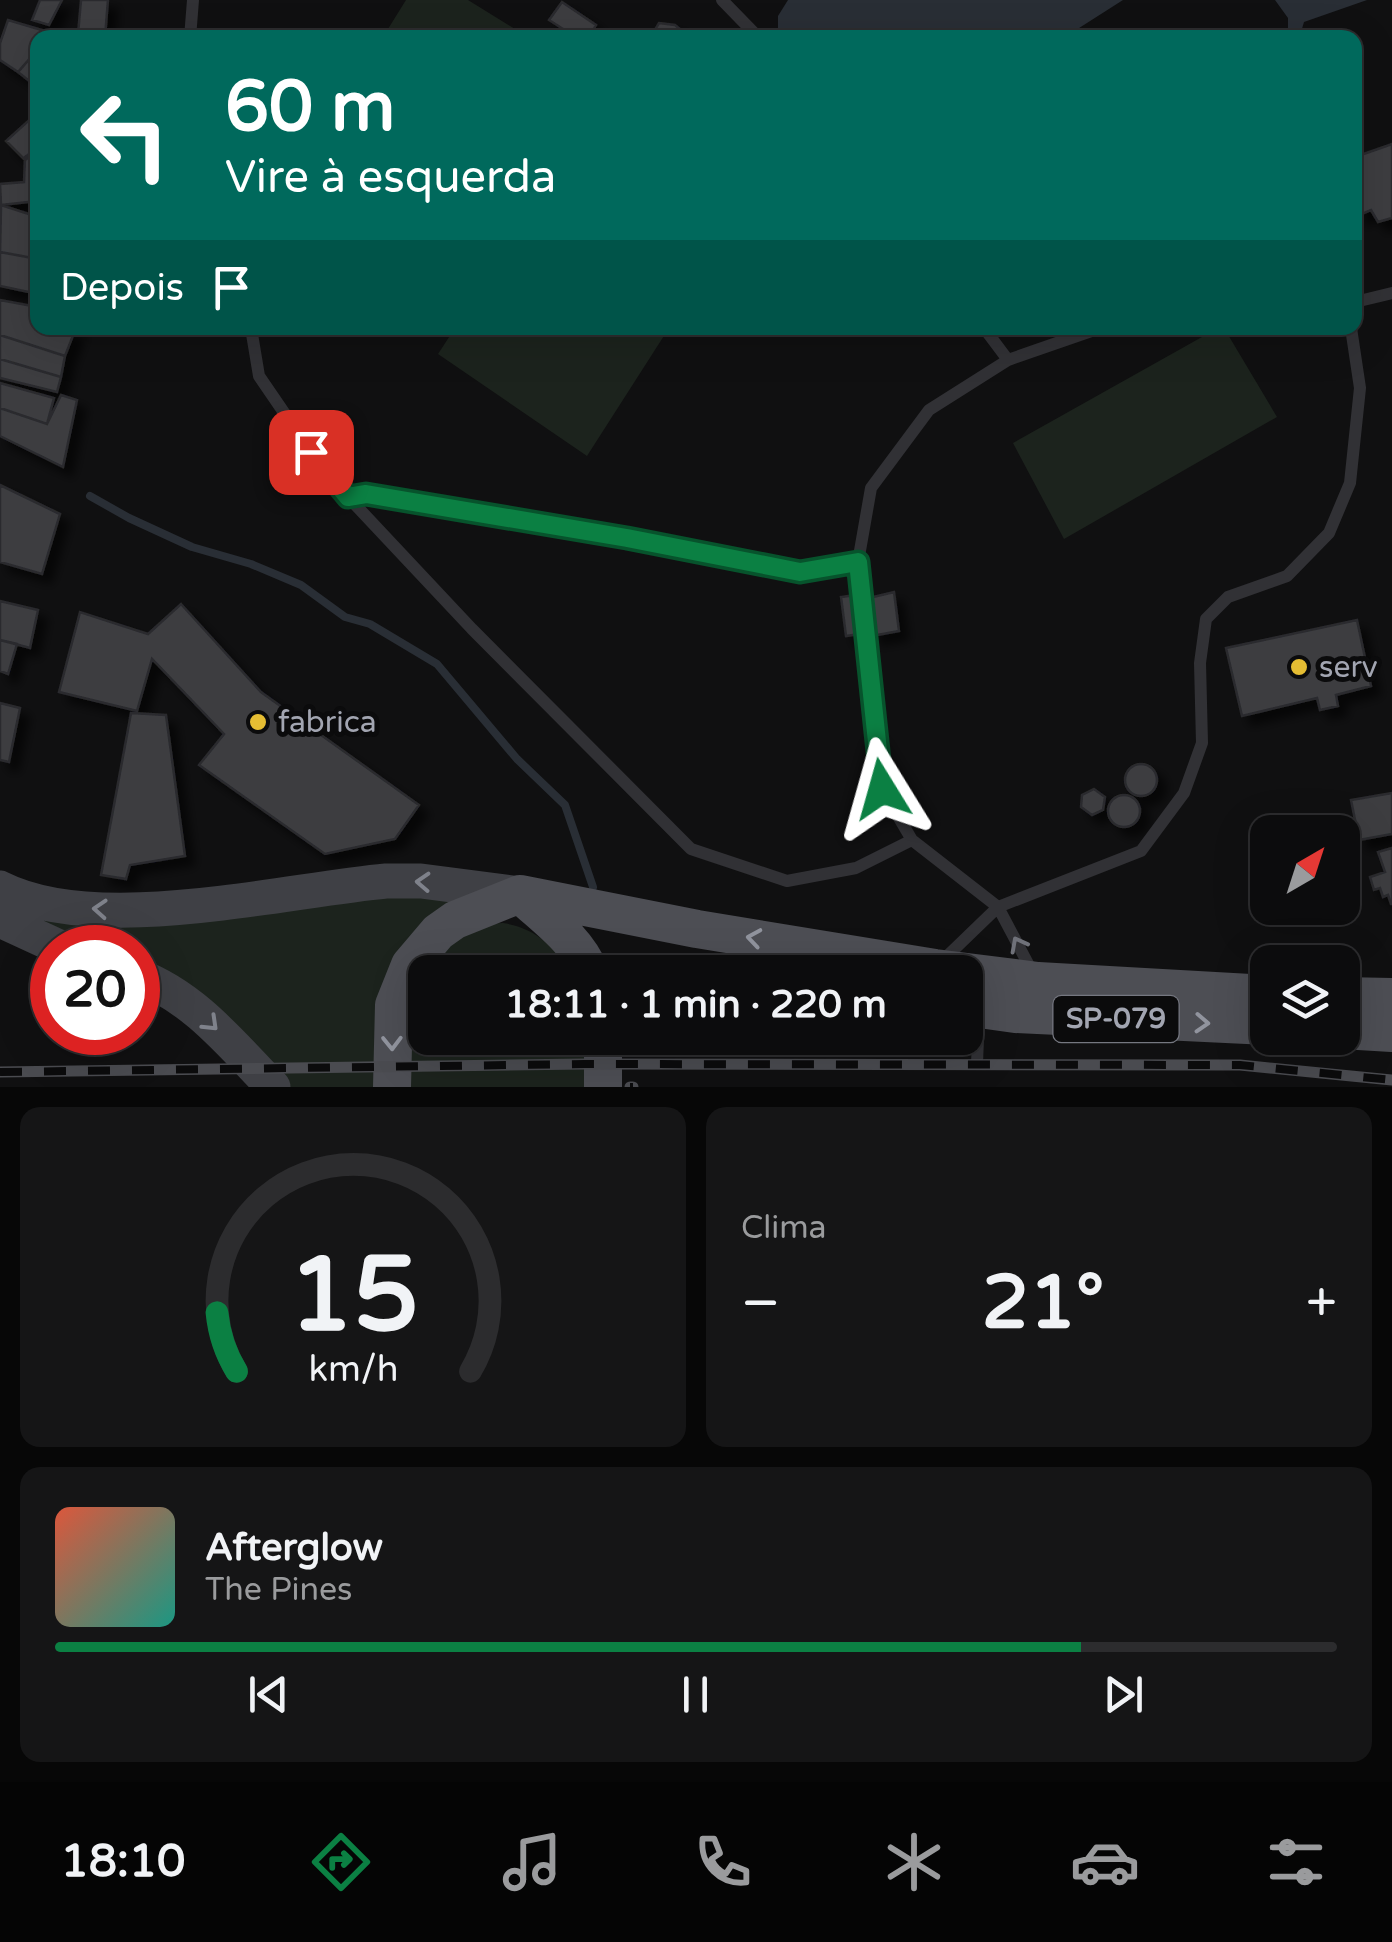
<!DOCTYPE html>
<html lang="pt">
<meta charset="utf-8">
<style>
:root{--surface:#0c0c0d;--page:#151516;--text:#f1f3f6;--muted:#9a9b9d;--line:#2c2c2e;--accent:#0b8043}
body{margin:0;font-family:"Varela Round",sans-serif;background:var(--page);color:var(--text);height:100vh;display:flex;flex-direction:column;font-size:38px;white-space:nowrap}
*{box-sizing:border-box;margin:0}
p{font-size:32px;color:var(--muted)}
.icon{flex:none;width:55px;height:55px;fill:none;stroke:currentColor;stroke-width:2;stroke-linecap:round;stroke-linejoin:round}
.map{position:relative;height:1087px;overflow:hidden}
.panel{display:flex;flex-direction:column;gap:20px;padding:20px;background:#070707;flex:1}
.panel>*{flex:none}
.top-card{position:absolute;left:30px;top:30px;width:1332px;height:305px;border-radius:20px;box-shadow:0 10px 40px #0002,0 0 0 2px var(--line);background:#00695c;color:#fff;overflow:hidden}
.needle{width:65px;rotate:39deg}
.fabs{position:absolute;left:1250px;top:815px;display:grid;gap:20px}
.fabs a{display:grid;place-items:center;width:110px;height:110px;border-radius:20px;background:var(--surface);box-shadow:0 10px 40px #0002,0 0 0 2px var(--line);font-size:50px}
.speed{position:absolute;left:30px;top:925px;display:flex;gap:20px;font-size:50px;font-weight:700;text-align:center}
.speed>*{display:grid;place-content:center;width:130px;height:130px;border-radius:50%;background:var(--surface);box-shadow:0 10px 40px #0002,0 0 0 2px var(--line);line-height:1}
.speed .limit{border:15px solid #d22;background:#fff;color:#111}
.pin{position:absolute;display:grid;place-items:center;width:85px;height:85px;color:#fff;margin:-42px;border-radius:20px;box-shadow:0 5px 15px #0006}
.me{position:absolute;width:110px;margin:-55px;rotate:352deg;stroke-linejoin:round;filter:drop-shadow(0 0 8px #0008)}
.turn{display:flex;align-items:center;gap:35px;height:210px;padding:0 30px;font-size:45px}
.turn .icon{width:130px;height:130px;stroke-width:2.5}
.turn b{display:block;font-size:70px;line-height:85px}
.then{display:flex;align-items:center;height:95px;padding:0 30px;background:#0003;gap:20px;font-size:38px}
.big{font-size:75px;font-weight:800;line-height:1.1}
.panel .tile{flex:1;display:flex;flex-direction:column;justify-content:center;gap:15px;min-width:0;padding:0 35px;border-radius:20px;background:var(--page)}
.panel .dial{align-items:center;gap:0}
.dial svg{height:260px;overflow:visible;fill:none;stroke:var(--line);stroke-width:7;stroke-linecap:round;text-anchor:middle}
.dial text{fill:var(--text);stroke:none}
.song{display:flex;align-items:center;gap:30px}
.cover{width:120px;height:120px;border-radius:15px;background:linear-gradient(135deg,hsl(10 70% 55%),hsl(170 70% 35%))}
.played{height:10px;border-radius:5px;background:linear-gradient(90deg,var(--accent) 80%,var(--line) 80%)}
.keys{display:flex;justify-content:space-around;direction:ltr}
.heat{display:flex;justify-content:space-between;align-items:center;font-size:55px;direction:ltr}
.panel .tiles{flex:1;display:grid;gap:20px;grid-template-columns:1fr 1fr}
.tile:last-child{grid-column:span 2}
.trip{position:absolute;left:408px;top:955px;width:575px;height:100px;border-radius:20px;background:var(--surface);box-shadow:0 10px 40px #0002,0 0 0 2px var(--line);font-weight:800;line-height:100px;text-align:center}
.tab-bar{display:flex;height:160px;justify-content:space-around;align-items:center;background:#050505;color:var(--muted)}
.tab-bar .icon{width:70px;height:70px}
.tab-bar .active{color:var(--accent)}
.tab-bar b{font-size:45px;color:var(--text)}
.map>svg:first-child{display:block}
</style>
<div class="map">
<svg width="1392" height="1087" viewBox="0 0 1392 1087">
<defs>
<filter id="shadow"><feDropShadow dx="9" dy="9" stdDeviation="5" flood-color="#0009"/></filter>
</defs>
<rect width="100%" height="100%" fill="#101011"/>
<path fill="#1c231d" d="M 406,0 L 468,0 L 528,37 L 383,37 Z
M 455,328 L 669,328 L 587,456 L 438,354 Z
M 1218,328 L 1224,328 L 1277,417 L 1064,539 L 1013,443 Z
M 410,894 L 456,902 L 377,1087 L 287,1087 L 138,964 L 138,948 L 96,947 L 50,934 L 36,913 Z
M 503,923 C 536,928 554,947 574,972 L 425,972 L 425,1038 L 589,1038 L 586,1087 L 408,1087 L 404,1020 L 428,959 L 483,924 Z"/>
<path fill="#292e35" d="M 788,0 L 1123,0 L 1065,37 L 778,37 L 778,16 Z
M 1275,0 L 1367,0 L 1304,22 L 1301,32 L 1308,37 L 1288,38 L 1288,18 Z"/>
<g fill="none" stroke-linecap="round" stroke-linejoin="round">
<path stroke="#292e35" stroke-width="8" d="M 90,496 L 129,518 L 192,547 L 251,564 L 301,585 L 345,617 L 370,624 L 437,664 L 517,759 L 565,805 L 593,887"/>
</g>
<path fill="#3c3d41" stroke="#2a2a2d" stroke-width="2.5" filter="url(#shadow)" d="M 40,0 L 62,0 L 49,25 L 32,20 Z
M 81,0 L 108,0 L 105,37 L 78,34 Z
M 562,2 L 596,25 L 589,38 L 577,38 L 549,20 Z
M 8,20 L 52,33 L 48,38 L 38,38 L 38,49 L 18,72 L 0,60 L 0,43 Z
M 659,23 L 675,25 L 691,38 L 650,38 Z
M 38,49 L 38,88 L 18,72 Z
M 38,112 L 38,150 L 25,160 L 6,141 Z
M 1392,144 L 1392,218 L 1378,222 L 1371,210 L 1357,216 L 1355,157 Z
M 38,148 L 38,201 L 1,205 L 0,184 L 24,182 L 25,157 Z
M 1,205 L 38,217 L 38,259 L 0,252 Z
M 0,252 L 38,259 L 38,294 L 0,286 Z
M 0,300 L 38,307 L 38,328 L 76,328 L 65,356 L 0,335 Z
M 0,335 L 65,356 L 61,377 L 0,359 Z
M 0,359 L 61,377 L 57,392 L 0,378 Z
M 0,383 L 54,398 L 47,424 L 0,408 Z
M 61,395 L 77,400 L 63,467 L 0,436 L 0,408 L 47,424 Z
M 0,485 L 60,514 L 42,574 L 0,562 Z
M 894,592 L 899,631 L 872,636 L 869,598 Z
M 856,595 L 860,634 L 846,636 L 841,597 Z
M 0,601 L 38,610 L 30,648 L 0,640 Z
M 181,604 L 261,692 L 419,805 L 395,839 L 325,854 L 199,765 L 224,734 L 152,659 L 137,711 L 59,692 L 80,612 L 148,634 Z
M 1357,620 L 1371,686 L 1336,695 L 1338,706 L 1320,710 L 1317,698 L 1242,716 L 1226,648 Z
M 0,640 L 17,644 L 8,674 L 0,671 Z
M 0,703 L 20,708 L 9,762 L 0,760 Z
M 131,713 L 166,715 L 185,856 L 130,865 L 126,879 L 101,875 Z
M1125 780a16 16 0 1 1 32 0a16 16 0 1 1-32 0Z
M 1094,789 L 1105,797 L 1103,810 L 1092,815 L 1081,807 L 1082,795 Z
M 1392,793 L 1392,834 L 1359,840 L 1351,800 Z
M1108 811a16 16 0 1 1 32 0a16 16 0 1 1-32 0Z
M 1392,848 L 1392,904 L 1391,904 L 1388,895 L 1383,897 L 1380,888 L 1374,890 L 1370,877 L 1385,872 L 1378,852 Z"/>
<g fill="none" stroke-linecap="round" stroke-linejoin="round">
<path stroke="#313135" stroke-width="12" d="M 722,0 L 759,38
M 190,38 L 193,0
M 1355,302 L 1392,293
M 251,328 L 259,376 L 311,452 L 348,497
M 984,328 L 1008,360
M 858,562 L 871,488 L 929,410 L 1008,360 L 1100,328
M 912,840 L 856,868 L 787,881 L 691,849 L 472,629 L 348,497 L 366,495 L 627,538 L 801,571 L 858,562 L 882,789 L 912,840 L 998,907 L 1034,975
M 941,962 L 998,907 L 1141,851 L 1184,793 L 1202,743 L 1200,663 L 1206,619 L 1228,597 L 1287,576 L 1329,533 L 1350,483 L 1360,388 L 1351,328
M 977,1064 L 979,1012"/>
<path stroke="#3f4045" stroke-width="35" d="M 0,888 C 97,937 279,891 386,881 L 421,881 L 520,894
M 0,920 L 61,948
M 138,976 C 194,997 232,1045 273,1087"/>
<path stroke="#4d4e54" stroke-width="38" d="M 522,896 C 547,919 577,940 590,972
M 713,972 L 733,972
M 1342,996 L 1392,997
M 965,1007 L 1015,1014 L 1268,1026
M 1342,1030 L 1392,1033
M 603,1038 L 603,1087
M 392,1087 L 394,1005 L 410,965 L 438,932 L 455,920 L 520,894 L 697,929 L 935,968 L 1038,981 L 1268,994"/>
<g stroke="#4a4b50" stroke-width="11">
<path id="rail" d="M 0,1072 L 585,1064 L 1240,1065 L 1392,1080
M 630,1087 L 633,1087"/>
</g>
<use href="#rail" stroke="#0b0b0c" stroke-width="8" stroke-dasharray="22" stroke-linecap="butt"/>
</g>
<defs><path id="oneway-chevron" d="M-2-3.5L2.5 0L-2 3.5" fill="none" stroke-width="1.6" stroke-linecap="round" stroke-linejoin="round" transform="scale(2.5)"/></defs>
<g stroke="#7f828b">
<use href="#oneway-chevron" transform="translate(423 882) rotate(-177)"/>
<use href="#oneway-chevron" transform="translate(100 909) rotate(-176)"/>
<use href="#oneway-chevron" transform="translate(211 1024) rotate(44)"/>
</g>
<g stroke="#91949e">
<use href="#oneway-chevron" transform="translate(754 938) rotate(-171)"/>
<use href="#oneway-chevron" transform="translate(1202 1023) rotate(3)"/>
<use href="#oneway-chevron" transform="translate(392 1043) rotate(89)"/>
</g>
<use stroke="#6f7179" href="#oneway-chevron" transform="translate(1018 944) rotate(-118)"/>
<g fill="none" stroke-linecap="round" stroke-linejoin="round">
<g stroke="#07532c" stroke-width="25">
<path id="route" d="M 311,452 L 348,497 L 366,494 L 627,538 L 800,572 L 858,562 L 882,789"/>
</g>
<use href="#route" stroke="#0b8043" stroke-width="18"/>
</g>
<g fill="#e5bd33" stroke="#0b0b0c" stroke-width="4">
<circle cx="1299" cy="667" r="10"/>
<circle cx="258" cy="722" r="10"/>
</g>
<g text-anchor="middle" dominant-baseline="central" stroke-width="10" stroke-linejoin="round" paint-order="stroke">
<rect fill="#0b0b0c" stroke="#757780" stroke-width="2.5" x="1053.5" y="996" width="125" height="46" rx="8"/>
<g font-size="28" font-weight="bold" fill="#a2a5b1">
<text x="1116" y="1019">SP-079</text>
</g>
<g font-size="30" fill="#a2a5b1" stroke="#0b0b0c" text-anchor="start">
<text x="1319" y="667">serv</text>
<text x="278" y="722">fabrica</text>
</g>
</g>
</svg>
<div class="fabs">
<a><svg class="needle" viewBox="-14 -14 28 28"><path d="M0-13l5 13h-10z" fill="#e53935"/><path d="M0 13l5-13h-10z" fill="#9a9b9d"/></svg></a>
<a><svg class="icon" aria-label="layers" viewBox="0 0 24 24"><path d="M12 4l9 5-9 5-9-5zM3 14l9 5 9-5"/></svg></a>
</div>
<div class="speed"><div class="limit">20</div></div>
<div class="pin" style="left:311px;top:452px;background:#d93025"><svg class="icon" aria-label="arrive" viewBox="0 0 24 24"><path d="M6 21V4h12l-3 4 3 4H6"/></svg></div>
<svg class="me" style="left:882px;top:789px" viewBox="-20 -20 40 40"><path d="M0-17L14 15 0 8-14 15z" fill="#0b8043" stroke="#fff" stroke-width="4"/></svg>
<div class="trip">18:11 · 1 min · 220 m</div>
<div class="top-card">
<div class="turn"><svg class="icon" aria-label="left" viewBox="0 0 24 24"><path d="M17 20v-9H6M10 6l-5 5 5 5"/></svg><div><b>60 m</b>Vire à esquerda</div></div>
<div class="then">Depois<svg class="icon" aria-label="arrive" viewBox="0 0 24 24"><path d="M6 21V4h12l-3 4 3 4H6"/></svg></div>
</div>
</div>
<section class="panel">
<div class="tiles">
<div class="tile dial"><svg viewBox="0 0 100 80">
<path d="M14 69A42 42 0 1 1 86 69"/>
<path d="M14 69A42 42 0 0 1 8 51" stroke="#0b8043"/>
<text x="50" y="56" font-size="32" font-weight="700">15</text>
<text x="50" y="72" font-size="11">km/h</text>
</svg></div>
<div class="tile"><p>Clima</p>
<div class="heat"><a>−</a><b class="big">21°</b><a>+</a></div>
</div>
<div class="tile">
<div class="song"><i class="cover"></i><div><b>Afterglow</b><p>The Pines</p></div></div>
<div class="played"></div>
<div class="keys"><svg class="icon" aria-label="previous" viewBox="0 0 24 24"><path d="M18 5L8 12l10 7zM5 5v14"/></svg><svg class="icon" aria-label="pause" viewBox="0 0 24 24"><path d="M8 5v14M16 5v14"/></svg><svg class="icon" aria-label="next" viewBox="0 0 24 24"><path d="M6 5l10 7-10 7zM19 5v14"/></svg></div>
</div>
</div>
</section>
<nav class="tab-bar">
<b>18:10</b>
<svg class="icon active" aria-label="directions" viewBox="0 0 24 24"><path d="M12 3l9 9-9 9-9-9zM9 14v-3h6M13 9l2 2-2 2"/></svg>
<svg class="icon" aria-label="music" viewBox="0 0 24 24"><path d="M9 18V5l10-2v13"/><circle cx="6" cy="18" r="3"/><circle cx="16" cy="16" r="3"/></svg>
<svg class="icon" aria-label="phone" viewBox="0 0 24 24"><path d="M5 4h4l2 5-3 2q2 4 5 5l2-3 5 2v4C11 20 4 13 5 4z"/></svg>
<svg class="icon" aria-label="climate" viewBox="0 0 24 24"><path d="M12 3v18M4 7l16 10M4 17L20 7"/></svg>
<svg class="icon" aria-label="car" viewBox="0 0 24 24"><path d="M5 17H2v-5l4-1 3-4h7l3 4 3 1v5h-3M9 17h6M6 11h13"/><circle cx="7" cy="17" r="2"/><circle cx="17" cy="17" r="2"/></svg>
<svg class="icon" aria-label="filters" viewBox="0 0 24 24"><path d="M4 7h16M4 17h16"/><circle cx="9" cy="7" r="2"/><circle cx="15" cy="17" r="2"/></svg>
</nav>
